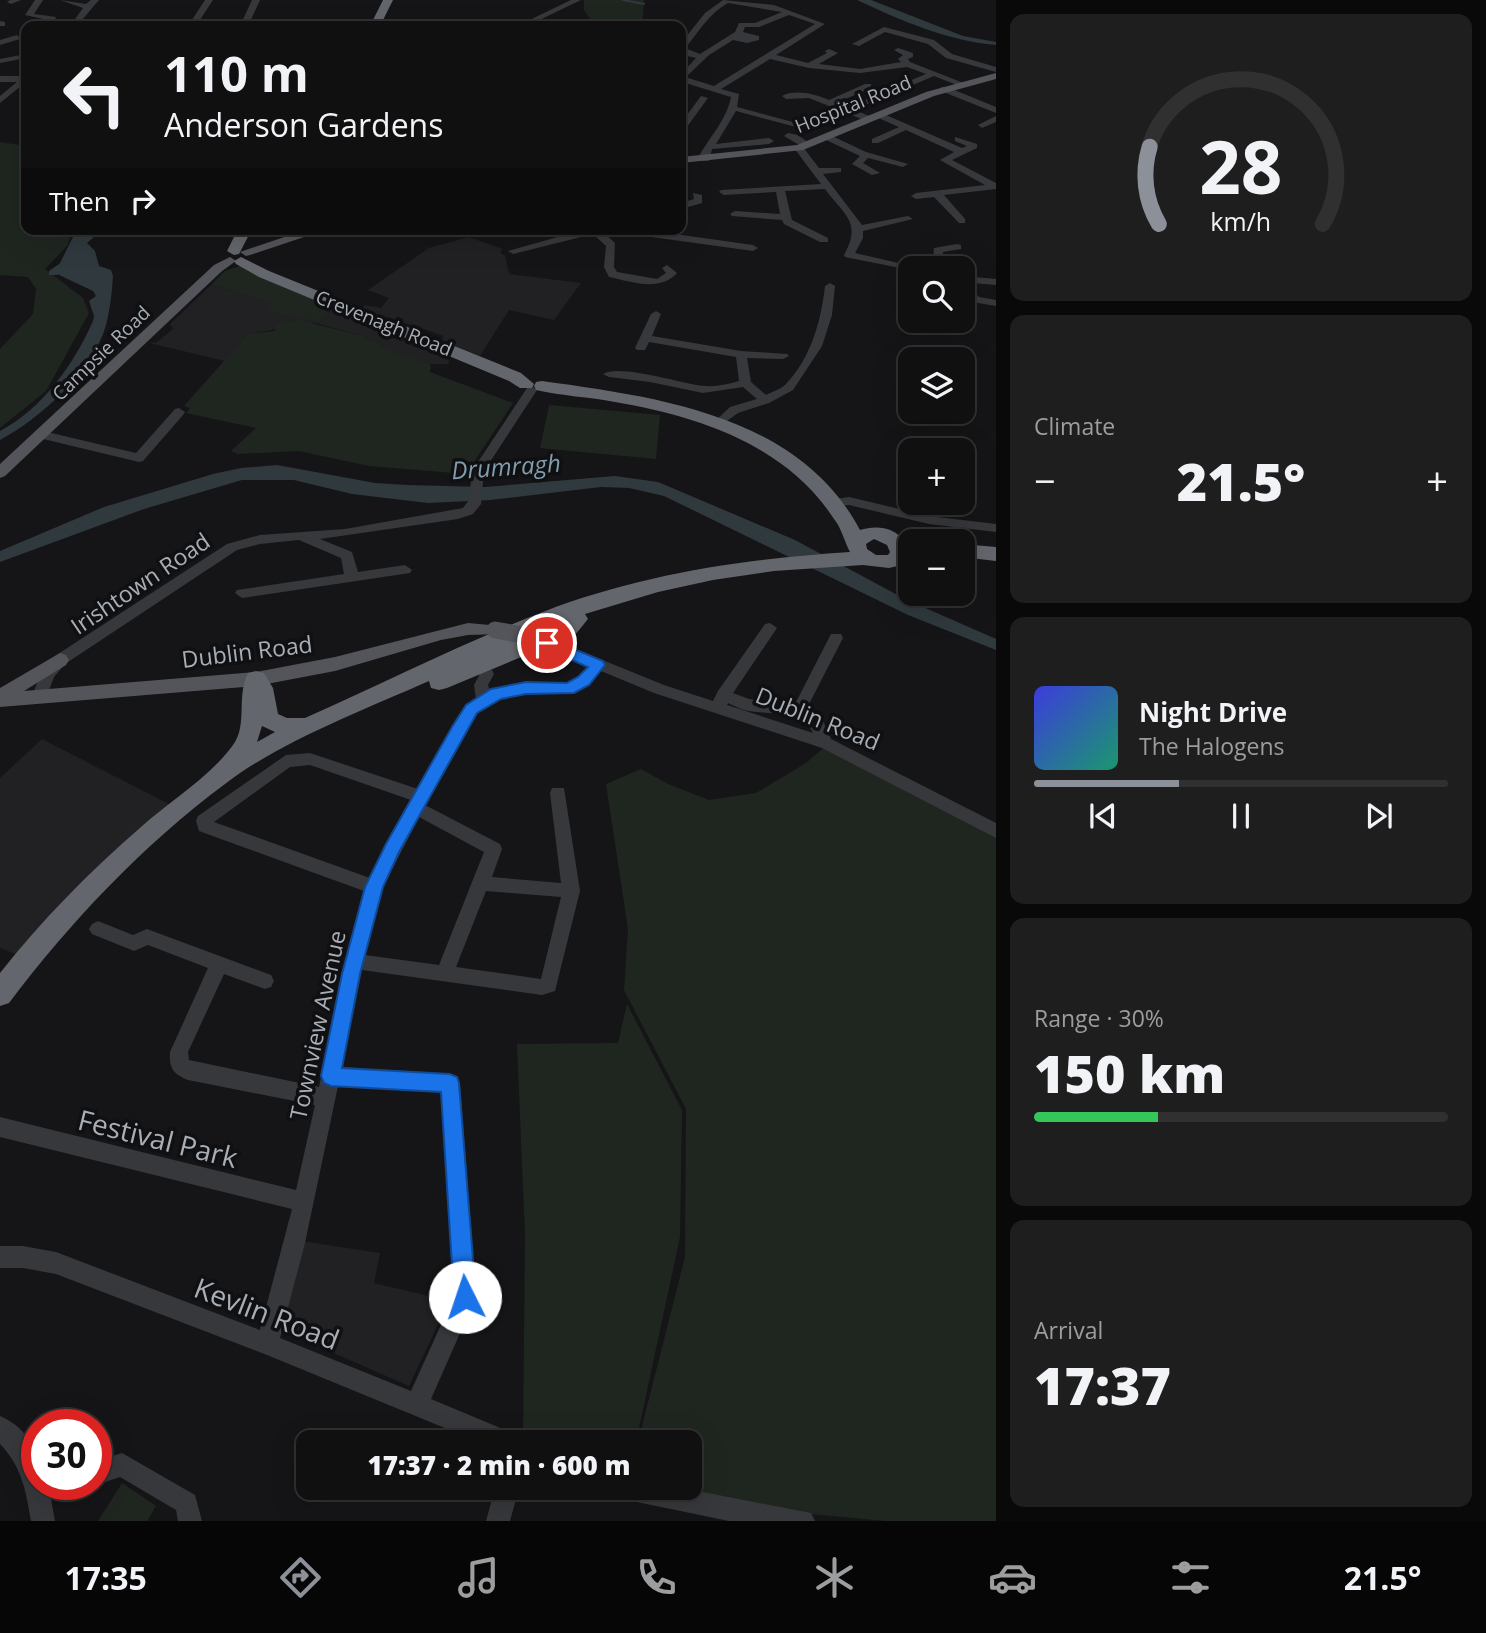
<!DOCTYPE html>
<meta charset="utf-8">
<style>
:root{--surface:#101011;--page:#1e1e1f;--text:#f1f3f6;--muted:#9c9d9f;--line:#303031;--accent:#8c9099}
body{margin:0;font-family:"Open Sans",sans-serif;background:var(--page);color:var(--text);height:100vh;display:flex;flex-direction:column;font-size:26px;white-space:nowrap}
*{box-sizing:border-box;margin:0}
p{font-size:23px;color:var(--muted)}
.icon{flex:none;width:38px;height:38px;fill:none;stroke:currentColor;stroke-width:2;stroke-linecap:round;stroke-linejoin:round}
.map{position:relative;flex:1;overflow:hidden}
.sheet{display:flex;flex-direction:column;gap:14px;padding:14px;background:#090909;width:490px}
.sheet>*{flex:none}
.top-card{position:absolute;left:21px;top:21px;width:665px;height:214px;border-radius:14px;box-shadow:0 7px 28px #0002,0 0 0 2px var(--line);background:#101011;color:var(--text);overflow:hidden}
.controls{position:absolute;left:898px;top:256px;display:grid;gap:14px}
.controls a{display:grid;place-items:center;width:77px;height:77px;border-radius:14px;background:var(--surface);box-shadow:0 7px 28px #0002,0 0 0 2px var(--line);font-size:35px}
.speed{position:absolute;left:21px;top:1409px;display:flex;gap:14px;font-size:35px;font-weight:700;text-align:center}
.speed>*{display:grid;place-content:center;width:91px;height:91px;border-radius:50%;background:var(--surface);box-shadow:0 7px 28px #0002,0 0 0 2px var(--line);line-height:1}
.speed .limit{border:10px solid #d22;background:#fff;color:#111}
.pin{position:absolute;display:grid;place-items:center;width:60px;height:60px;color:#fff;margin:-30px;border:4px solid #fff;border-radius:50%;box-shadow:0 2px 7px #0007}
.me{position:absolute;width:77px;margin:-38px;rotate:356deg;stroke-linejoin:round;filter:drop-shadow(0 0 5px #0008)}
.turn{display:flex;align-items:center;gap:24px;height:147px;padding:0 28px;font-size:32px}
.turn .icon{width:91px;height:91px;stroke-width:2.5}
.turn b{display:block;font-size:49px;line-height:60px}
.then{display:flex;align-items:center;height:66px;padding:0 28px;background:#0003;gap:14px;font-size:26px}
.big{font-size:52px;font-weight:800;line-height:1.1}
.sheet .card{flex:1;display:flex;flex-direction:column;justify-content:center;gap:10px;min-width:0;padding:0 24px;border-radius:14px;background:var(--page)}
.sheet .dial{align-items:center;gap:0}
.dial svg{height:182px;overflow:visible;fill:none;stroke:var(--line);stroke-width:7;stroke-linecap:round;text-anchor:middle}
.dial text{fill:var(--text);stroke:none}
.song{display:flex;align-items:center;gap:21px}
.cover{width:84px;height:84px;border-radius:10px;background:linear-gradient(135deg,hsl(240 70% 55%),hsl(160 70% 35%))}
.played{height:7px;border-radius:4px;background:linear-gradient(90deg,var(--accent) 35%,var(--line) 35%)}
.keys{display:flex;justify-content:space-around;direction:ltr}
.heat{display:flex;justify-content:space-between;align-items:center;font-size:38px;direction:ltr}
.charge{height:10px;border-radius:5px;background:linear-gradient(90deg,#34c759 30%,var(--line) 0)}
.trip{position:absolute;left:296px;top:1430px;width:406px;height:70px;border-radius:14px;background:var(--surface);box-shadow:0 7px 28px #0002,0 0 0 2px var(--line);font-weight:800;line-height:70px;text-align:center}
.menu{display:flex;height:112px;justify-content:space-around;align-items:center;background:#060607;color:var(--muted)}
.menu .icon{width:49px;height:49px}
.menu .current{color:var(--accent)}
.menu b{font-size:32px;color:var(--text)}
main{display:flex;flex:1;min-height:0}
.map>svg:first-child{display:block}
</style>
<main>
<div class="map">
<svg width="996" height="1521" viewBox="0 0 996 1521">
<rect width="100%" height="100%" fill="#151517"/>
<path fill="#212124" d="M 469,237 L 503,249 L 500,252 L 505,256 L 509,274 L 581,283 L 554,320 L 509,310 L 480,356 L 443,342 L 443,336 L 427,330 L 361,309 L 365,305 L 381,308 L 389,298 L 368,290 L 429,248 Z
M 211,285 L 272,302 L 268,310 L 324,310 L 330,305 L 407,342 L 415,342 L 448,356 L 449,364 L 425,364 L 397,354 L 363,336 L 315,323 L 248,334 L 225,361 L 149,343 L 157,342 L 173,329 L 170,324 Z
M 42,739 L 171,805 L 21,956 L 0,948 L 0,778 Z
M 301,1241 L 380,1253 L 374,1283 L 449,1301 L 409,1386 L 281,1330 Z"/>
<path fill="#1f2620" d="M 584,0 L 644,0 L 642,26 L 581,26 L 592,22 L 584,10 Z
M 26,140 L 26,229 L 72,229 L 68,245 L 45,269 L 83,298 L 89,313 L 46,391 L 0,428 L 0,349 L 33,314 L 36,289 L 28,277 L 0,275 L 0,142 L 20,145 Z
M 240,266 L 324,302 L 328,306 L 325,310 L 327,312 L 319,322 L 267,310 L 271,302 L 211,285 L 225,271 Z
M 299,320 L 363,336 L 398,354 L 431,365 L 430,372 L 513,403 L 466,474 L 369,466 L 299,451 L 238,454 L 231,451 L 256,428 L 186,413 L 190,408 L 184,406 L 248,334 L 275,331 L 277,324 Z
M 549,405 L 660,415 L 656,459 L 540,448 Z
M 828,744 L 996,831 L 996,1521 L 885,1521 L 811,1514 L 709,1500 L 660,1488 L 690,1488 L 690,1442 L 638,1442 L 685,1257 L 686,1109 L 624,990 L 628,929 L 606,784 L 641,769 L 668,784 L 709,800 L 756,793 L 806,763 Z
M 627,1004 L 682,1110 L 680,1237 L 636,1442 L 523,1442 L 525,1235 L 517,1044 L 618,1043 Z
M 122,1483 L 156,1506 L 147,1521 L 98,1521 Z"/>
<path fill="#2f393e" d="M 857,0 L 871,0 L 963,36 L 996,42 L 996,45 C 947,41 900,20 857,0 Z
M 77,229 L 95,229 L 94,237 L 87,243 L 95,251 L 99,266 L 111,270 L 113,276 C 112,292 110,310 106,325 C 93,371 41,418 0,440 L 0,431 C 42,409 74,364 93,321 L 94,316 L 89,301 L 96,296 L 93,291 L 55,273 Z
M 277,465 L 375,483 L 407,485 L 485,487 L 615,476 L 658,482 L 795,540 L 905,599 L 996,639 L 996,650 L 908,615 L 664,496 L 629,488 L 601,487 L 490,500 L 428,503 L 352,494 L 294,480 L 242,480 L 144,509 L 0,562 L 0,551 L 104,507 L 213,474 L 241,468 Z"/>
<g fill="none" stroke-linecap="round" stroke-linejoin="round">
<path stroke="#2f393e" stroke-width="2" d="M 623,0 L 644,4"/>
<path fill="#2f393e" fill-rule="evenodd" d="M 69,257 L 79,259 L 57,275 L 49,275 L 49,271 Z"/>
<path fill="#36383b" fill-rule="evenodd" d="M 10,0 L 21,0 L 11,4 L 7,2 Z
M 35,0 L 43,0 L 34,14 L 56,17 L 52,26 L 45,25 L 48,20 L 25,15 Z
M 60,0 L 86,4 L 91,0 L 99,0 L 82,20 L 94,20 L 134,26 L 70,26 L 83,8 Z
M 205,0 L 213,0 L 196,26 L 188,26 Z
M 252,0 L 260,0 L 248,26 L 240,26 Z
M 571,0 L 581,0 L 527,26 L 517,26 Z
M 723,0 L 774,5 L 825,24 L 776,55 L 808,63 L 827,53 L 825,51 L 829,49 L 838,53 L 819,64 L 860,69 L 901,62 L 898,59 L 903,55 L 894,50 L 898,48 L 913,53 L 913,57 L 908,59 L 910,62 L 966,84 L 962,87 L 934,76 L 854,110 L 872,117 L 873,119 L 869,122 L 809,98 L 786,99 L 782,96 C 796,89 814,94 829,100 L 865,84 L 871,84 L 871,88 L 836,103 L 847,107 L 926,74 L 907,67 L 860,73 L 809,68 L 770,59 L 721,89 L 739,94 L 737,107 L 800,124 L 796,127 L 736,111 L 716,144 L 769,138 L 774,141 L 769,144 L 712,149 L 709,161 L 703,161 L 699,156 C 710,137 727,119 731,97 L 682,82 L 681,74 L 696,58 L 683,55 L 681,43 L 705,13 ZM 728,3 L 782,12 L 755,23 L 739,23 L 735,32 L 700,54 L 685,48 C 699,32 709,13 728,3 ZM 789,15 L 815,24 L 714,86 L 688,78 L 687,76 L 709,55 L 733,40 L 747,43 L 759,40 L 759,36 L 743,32 L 745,27 L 759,27 Z
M 0,21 L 5,22 L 5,26 L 0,26 Z
M 884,27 L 934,40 L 952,54 L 996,67 L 996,72 L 946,58 L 928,44 L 885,32 L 859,46 L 852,44 Z
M 17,35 L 20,39 L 0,45 L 0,40 Z
M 26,54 L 26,58 L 0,63 L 0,59 Z
M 0,76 L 26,76 L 26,82 L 0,103 L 0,96 L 17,82 L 0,82 Z
M 941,87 L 947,87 L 996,107 L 996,113 L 941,91 Z
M 681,95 L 686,97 L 681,101 Z
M 701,96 L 708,98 L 684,131 L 681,132 L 681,123 Z
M 879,112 L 962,148 L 967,146 L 955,141 L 955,137 L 977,144 L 977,148 L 952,160 L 996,183 L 996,189 L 944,195 L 965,219 L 965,223 L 959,223 L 934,197 L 916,199 L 911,196 L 916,193 L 985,185 L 940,160 L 954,152 L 906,130 L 878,143 L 872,143 L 872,139 L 899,127 L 876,117 L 876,113 Z
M 996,116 L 996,122 L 982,128 L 978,125 Z
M 788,133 L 798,135 L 809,143 L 809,147 L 803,147 L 819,168 L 841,168 L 841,172 L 823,174 L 862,225 L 908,216 L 913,219 L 863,231 L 863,238 L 855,253 L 920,268 L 910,268 L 910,270 L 845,257 L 844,255 C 862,222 845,216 825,189 L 785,191 L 792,220 L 828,238 L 828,242 L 820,242 L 784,224 L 782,220 L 732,216 L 730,214 L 735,211 L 780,214 L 776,192 L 724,195 L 719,192 L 721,190 L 821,184 L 794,148 L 801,146 L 784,136 Z
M 824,135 L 830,135 L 866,152 L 908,164 L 903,167 L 868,158 L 863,163 L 880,173 L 872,175 L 852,164 L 860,156 L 824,139 Z
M 693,193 L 702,195 L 702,203 L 681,209 L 681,203 L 694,199 Z
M 586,229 L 600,229 L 615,243 L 614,267 L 617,272 L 657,279 L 666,273 L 662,268 L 667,265 L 677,273 C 660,292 632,282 609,277 L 604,267 L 606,246 L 593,234 L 513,254 L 508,251 Z
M 639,229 L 753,245 L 758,248 L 753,251 L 637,235 L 632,232 Z
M 957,244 L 961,245 L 961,249 L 943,252 L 942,268 L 932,268 L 934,248 Z
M 962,276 L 996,279 L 996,285 L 972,283 L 971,289 L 979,297 L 996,300 L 996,306 L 972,302 L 962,293 Z
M 830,283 L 835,286 L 832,315 L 822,346 L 793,390 L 769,403 L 738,413 L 720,426 L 714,422 L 730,407 L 757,399 L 743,387 L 703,393 L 650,382 L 609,377 L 603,374 C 619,363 685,385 706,386 C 717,387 728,384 739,381 L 736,357 L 649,342 L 645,350 L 637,350 L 635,348 L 651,314 L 656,311 L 661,314 L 652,336 L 741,351 L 787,354 L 789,356 L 783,359 L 747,358 L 751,382 L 766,395 C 772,392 781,389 786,384 C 811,358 821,321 825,286 Z
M 531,386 L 537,390 L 484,471 L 481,504 L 473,514 L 458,519 L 320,539 L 352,552 L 358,572 L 405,565 L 412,570 L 410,573 L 242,598 L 235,593 L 237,590 L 344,574 L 341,558 L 299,540 L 260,544 L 237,550 L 65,664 L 54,677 L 45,701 L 35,701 L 32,697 L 40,675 L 55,656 L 227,544 L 260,535 L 345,529 L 463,508 L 469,500 L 472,471 L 527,388 Z
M 179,408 L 185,412 L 183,415 L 143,461 L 139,462 L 39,438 L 37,435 L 43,431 L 136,453 L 175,409 Z
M 849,497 L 929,516 L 996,524 L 996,532 L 929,524 L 849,505 L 834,507 L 828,503 L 829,500 Z
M 770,623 L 777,628 L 733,693 L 749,699 L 795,704 L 831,634 L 841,634 L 843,638 L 807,708 L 823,721 L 831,739 L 996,823 L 996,838 L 822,748 L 654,693 L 601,671 L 589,685 L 574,693 L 518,695 L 501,699 L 477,713 L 425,805 L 500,844 L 502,849 L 492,877 L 561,883 L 550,793 L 552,788 L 564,788 L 580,891 L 555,991 L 542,995 L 362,970 L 342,1067 L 450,1074 L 457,1076 L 460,1083 L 476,1297 L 431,1399 L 515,1434 L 519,1442 L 479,1442 L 267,1355 L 56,1274 L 23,1268 L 0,1268 L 0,1246 L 23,1246 L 56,1252 L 260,1330 L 292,1209 L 0,1137 L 0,1117 L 296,1190 L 315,1105 L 188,1080 C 173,1074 169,1068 170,1052 L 208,968 L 148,945 L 134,951 L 92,934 L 89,929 L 92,924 L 98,921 L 133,935 L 147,929 L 271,975 L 274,981 L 271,987 L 265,989 L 224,974 L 188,1052 L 189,1060 L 319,1087 L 345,961 L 364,891 L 199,831 L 196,821 L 198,816 L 286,755 L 310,753 L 418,789 L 467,705 L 476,699 L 474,685 L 482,670 L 492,670 L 494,674 L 488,685 L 490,691 L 518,683 L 567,683 L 579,677 L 588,666 L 531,643 L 529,639 L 531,635 L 541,635 L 664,685 L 713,701 L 718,691 L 765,624 ZM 728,703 C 735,706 741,710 749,711 C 771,715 803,709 813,733 L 727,705 ZM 310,765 L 411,800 L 370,878 L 214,822 L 290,767 ZM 419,817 L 484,852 L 439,965 L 365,955 L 383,887 ZM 486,891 L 561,897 L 541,979 L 456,967 ZM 338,1086 L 441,1092 L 454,1296 L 411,1391 L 280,1338 L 305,1243 Z
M 0,1416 C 32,1430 37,1453 37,1484 L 75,1484 L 71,1492 L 51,1499 L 55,1521 L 31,1521 C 26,1491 22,1467 0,1444 Z
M 122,1453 L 195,1495 L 202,1521 L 178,1521 L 176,1510 L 120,1477 L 96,1485 L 94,1484 L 96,1484 L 96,1461 Z
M 495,1488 L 519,1488 L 510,1521 L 486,1521 Z
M 615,1488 L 682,1488 L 811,1513 L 815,1521 L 729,1521 L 627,1500 L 619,1496 Z"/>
<path fill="#53555a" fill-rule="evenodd" d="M 996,73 L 996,79 L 934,96 L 803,150 L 681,163 L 681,157 L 797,145 L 926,92 Z
M 308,229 L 328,229 L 250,255 L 246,256 L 240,252 Z
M 230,257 L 236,261 L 222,271 L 5,476 L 0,478 L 0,464 L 214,265 Z
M 468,623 L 501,626 L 504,630 L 501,634 L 468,635 L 441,640 L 335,671 L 256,686 L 0,707 L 0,688 L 60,653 L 66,655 L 69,660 L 66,665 L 24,691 L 256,672 L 335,657 Z"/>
<path fill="#63666c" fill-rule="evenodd" d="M 383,0 L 393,0 L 380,26 L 370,26 Z
M 238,229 L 252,229 L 239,254 L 234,255 L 227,251 Z
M 241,257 L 269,271 L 521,373 L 534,384 L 532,388 L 520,388 L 509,381 L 259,277 L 236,264 L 234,261 Z
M 542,381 C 657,397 799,415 860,530 C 877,525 894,527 905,542 L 911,541 L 910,555 L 902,565 L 889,568 L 863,565 L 774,571 L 713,580 L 658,592 L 585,614 L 588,619 L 575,635 L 570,655 L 563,658 L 556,655 L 552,641 L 526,655 L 447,688 L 439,690 L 431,688 L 429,681 C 364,710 281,741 225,784 C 143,845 71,921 9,1003 L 0,1006 L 0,973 C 42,920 90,871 141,827 C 171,800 209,778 233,745 C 248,725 236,696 248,673 L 256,671 L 264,673 L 273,688 L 278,714 L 287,718 L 305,718 C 384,683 462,643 543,612 C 641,574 745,559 850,552 C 844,541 842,529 834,519 C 786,445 698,416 615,402 C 589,397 562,396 536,390 L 534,386 L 536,382 ZM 874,539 L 887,545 L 890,552 L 888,555 L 876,555 L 867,549 L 866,544 ZM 262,726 L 275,732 L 257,742 Z
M 962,544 L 996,547 L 996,561 L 962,557 Z"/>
<path stroke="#53555a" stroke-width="17" d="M 495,630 L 528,636"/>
</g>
<path fill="#1a73e8" stroke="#114b97" stroke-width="2" d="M 547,638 L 603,661 L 605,665 L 589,685 L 574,693 L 526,694 L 501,699 L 477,713 L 399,852 L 383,887 L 360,974 L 342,1068 L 450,1074 L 457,1077 L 459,1083 L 476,1297 L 473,1305 L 465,1308 L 458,1305 L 454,1297 L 441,1092 L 331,1086 L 324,1083 L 321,1076 L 342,974 L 365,887 L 386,844 L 452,727 L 466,705 L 491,689 L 526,682 L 567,683 L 578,677 L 588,667 L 542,647 L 540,643 L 542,640 Z"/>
<g text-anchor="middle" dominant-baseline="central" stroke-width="7" stroke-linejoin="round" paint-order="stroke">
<g font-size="19" fill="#a8aeb6" stroke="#101012">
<text transform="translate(853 104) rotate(-22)">Hospital Road</text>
<text transform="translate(384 323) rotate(22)">Crevenagh Road</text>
<text transform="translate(101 353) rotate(-44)">Campsie Road</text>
</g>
<g font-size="23" fill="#a8aeb6" stroke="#101012">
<text transform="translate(140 583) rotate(-34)">Irishtown Road</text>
<text transform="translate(247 651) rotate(-7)">Dublin Road</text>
<text transform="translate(818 718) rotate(22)">Dublin Road</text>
<text transform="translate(317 1025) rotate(-78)">Townview Avenue</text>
</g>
<g font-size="24" font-style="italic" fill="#829eae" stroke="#101012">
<text transform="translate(506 466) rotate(-4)">Drumragh</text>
</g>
<g font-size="28" fill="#a8aeb6" stroke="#101012">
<text transform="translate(158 1138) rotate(14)">Festival Park</text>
<text transform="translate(267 1313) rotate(21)">Kevlin Road</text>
</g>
</g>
</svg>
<div class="controls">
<a><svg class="icon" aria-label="search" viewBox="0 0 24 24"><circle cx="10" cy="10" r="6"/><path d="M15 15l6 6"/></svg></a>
<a><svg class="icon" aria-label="layers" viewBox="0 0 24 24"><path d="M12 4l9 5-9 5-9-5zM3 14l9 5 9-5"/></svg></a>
<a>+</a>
<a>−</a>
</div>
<div class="speed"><div class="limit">30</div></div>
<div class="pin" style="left:547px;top:643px;background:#d93025"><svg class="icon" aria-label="arrive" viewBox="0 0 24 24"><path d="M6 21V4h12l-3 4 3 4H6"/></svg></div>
<svg class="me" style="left:465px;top:1297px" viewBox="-20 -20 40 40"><circle r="19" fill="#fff"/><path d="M0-13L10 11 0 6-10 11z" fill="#1a73e8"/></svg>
<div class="trip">17:37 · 2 min · 600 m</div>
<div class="top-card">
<div class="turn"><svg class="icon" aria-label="left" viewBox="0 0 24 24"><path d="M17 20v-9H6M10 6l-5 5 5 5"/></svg><div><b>110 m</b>Anderson Gardens</div></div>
<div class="then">Then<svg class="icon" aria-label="right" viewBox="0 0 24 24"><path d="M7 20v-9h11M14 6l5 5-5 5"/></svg></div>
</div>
</div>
<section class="sheet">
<div class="card dial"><svg viewBox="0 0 100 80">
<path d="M14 69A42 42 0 1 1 86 69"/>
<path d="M14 69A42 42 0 0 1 10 35" stroke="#8c9099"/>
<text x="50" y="56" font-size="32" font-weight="700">28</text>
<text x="50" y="72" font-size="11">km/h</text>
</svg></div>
<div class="card"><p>Climate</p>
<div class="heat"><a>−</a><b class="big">21.5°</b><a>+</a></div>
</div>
<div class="card">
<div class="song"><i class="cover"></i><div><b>Night Drive</b><p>The Halogens</p></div></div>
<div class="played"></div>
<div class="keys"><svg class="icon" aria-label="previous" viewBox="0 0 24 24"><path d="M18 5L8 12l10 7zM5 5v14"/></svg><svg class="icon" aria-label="pause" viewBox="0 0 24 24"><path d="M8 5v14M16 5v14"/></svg><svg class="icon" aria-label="next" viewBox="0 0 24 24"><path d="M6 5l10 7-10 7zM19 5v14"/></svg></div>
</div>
<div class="card"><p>Range · 30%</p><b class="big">150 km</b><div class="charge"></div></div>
<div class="card"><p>Arrival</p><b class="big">17:37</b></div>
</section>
</main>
<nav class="menu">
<b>17:35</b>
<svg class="icon current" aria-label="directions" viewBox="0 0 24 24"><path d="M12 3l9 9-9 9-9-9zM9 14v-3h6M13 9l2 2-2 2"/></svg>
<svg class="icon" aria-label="music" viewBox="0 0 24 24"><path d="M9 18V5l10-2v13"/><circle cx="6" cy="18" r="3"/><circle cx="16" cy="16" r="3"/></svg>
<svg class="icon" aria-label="phone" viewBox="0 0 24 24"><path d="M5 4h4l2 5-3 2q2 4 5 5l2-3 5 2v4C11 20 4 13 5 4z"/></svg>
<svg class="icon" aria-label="climate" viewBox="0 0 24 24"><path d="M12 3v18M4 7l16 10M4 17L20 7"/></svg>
<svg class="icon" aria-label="car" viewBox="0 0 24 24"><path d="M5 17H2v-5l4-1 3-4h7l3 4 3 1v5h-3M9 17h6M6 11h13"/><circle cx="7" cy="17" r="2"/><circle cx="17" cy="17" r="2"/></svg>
<svg class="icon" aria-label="filters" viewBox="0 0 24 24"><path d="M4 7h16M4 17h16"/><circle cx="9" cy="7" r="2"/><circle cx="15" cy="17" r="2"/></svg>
<b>21.5°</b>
</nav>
